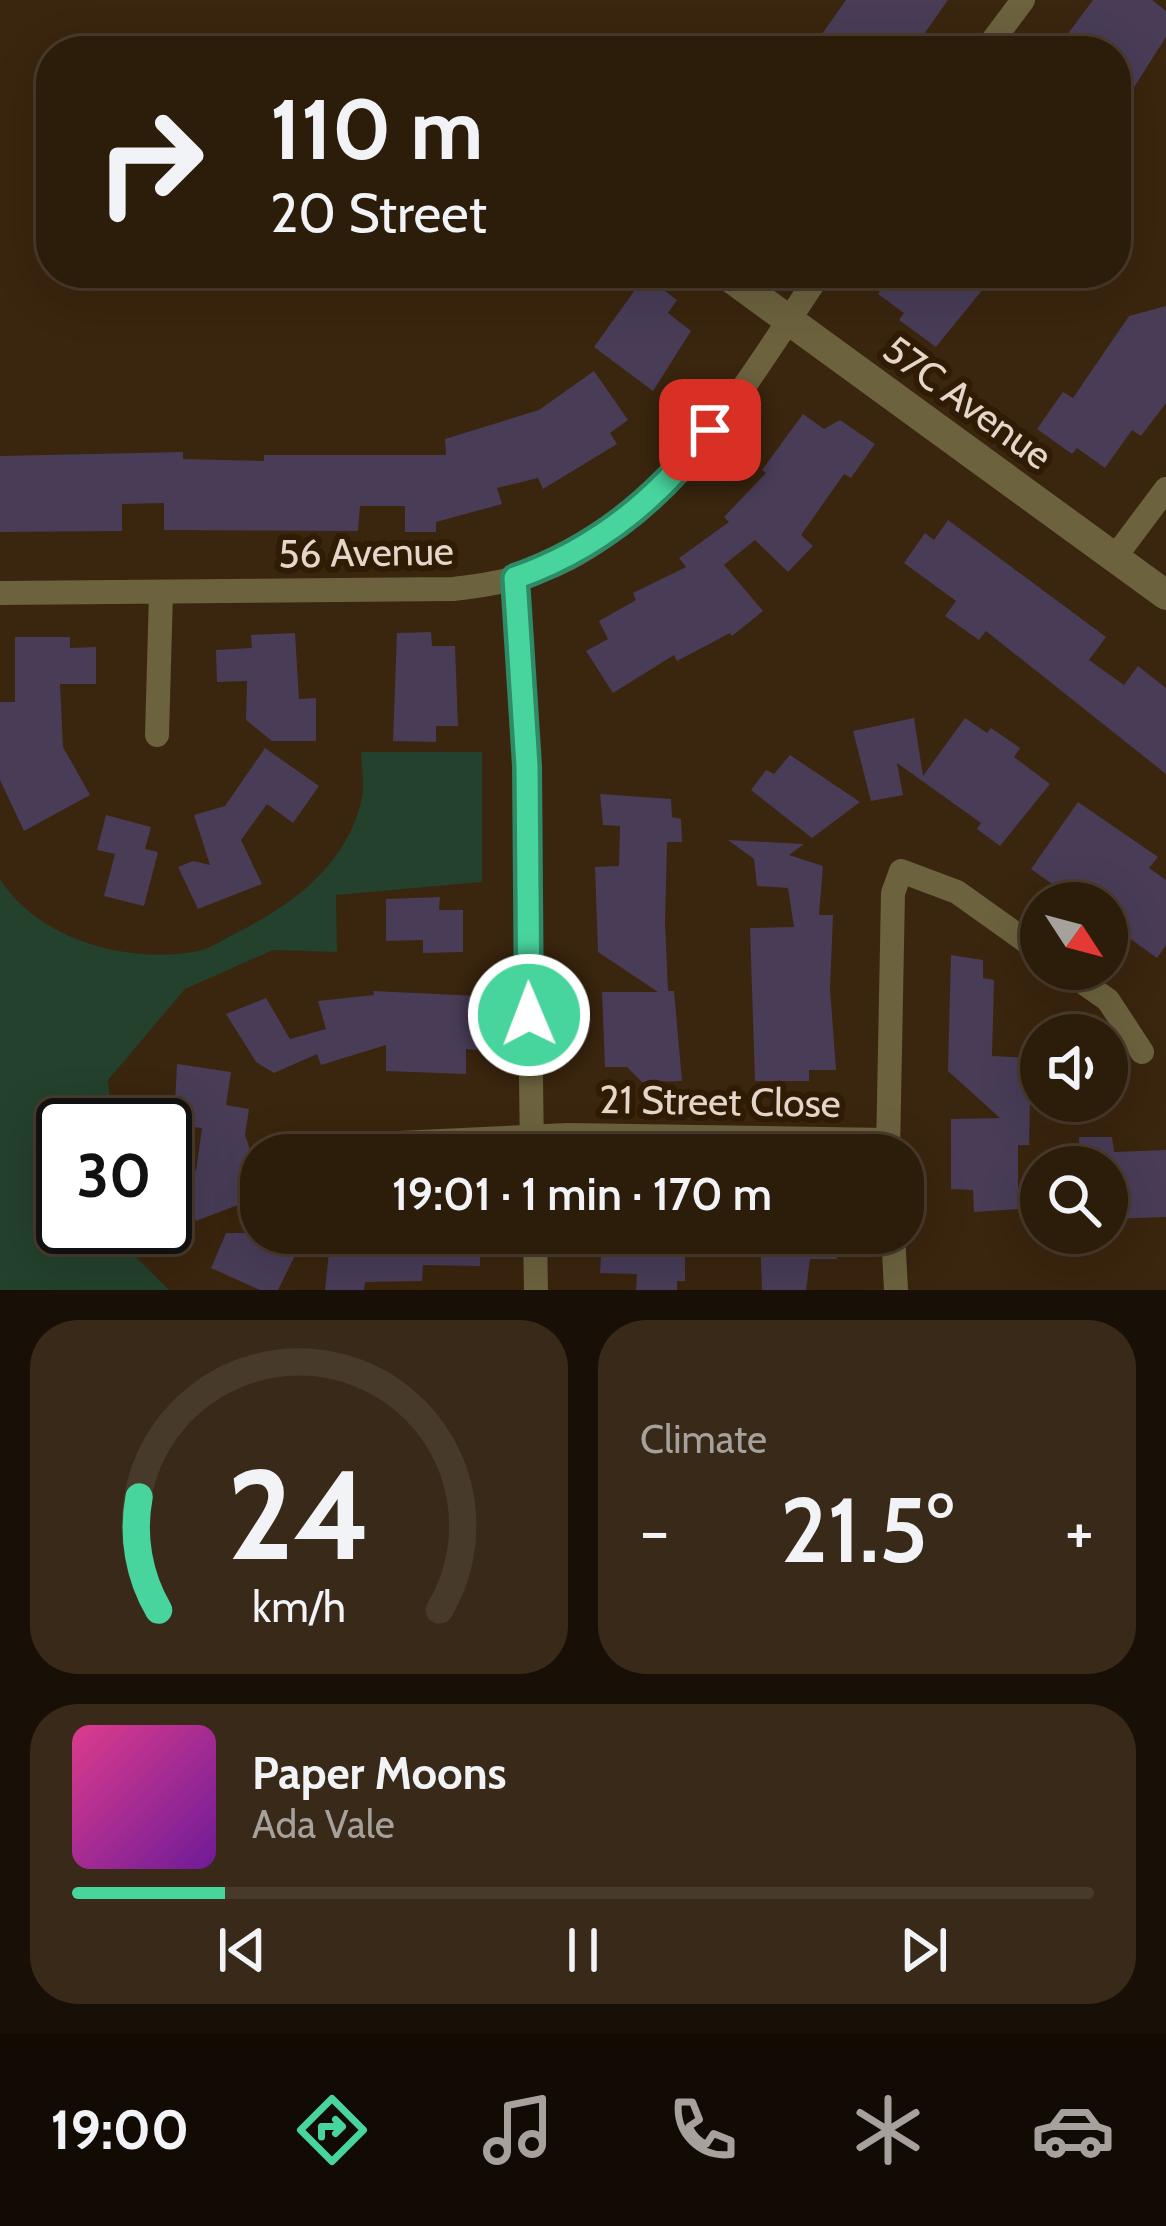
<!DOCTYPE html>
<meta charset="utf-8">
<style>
:root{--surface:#2c1c0a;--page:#382918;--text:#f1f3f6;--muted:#a6a19c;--line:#483a2b;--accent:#48d49d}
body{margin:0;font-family:Cabin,sans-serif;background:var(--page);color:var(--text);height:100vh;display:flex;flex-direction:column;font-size:45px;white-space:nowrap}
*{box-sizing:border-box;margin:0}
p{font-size:39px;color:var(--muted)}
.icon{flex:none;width:66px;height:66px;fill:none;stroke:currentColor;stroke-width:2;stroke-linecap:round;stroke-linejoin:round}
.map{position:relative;height:1290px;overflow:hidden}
.drawer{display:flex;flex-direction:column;gap:30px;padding:30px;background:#180f06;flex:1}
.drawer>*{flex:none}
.banner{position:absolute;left:36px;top:36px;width:1095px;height:252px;border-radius:48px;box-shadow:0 12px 48px #0002,0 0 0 3px var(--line);background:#2c1c0a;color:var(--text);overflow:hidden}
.needle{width:78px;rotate:126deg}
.tools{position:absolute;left:1020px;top:882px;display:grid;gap:24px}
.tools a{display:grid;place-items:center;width:108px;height:108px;border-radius:50%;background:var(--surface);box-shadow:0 12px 48px #0002,0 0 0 3px var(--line);font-size:60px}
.speed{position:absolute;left:36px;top:1098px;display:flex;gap:24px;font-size:60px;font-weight:700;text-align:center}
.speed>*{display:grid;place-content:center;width:156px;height:156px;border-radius:50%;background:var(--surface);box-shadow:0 12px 48px #0002,0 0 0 3px var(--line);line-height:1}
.speed .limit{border:6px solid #111;border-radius:18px;background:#fff;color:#111}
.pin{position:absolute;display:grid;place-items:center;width:102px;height:102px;color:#fff;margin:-51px;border-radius:24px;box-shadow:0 6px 18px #0006}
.me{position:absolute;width:132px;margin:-66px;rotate:359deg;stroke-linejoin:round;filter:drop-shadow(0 0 9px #0008)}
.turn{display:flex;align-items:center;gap:42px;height:252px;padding:0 36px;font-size:54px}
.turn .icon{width:156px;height:156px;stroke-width:2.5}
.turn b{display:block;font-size:84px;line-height:102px}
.big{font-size:90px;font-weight:600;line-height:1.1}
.drawer .card{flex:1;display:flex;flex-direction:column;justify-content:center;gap:18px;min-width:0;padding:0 42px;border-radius:48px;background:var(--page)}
.drawer .dial{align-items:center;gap:0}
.dial svg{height:312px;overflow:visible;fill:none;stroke:var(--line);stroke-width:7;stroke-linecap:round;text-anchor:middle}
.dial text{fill:var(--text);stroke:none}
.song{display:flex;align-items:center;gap:36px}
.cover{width:144px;height:144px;border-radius:18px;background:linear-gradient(135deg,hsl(330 70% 55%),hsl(280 70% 35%))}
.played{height:12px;border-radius:6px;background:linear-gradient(90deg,var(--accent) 15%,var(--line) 15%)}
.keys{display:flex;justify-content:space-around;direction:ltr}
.heat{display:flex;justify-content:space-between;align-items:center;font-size:66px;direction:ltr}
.drawer .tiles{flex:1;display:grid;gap:30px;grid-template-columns:1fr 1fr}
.card:last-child{grid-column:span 2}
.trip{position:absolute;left:240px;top:1134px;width:684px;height:120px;border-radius:48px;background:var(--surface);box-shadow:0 12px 48px #0002,0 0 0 3px var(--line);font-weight:600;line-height:120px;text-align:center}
.dock{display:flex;height:192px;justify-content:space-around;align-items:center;background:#120b04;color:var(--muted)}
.dock .icon{width:84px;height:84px}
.dock .on{color:var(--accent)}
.dock b{font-size:54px;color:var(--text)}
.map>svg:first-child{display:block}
</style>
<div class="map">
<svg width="1166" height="1290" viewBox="0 0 1166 1290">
<rect width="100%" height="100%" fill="#3a250e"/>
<path fill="#23412d" d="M 361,752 L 482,752 L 482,882 L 336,895 L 337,952 L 273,950 L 185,989 L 108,1080 L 112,1125 L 63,1125 L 63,1227 L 122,1227 L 124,1245 L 169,1290 L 0,1290 L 0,879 C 38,940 130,965 198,951 C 212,948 227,937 240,931 C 295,903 348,863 362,798 C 365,784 361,766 361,752 Z"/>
<path fill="#483c57" d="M 846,0 L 948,0 L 912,51 L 831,51 L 817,41 Z
M 1093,0 L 1152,0 L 1166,11 L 1166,37 L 1131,92 L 1116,81 L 1116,51 L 1055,51 Z
M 893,273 L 996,273 L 936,347 L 899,320 L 904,313 L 878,294 Z
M 645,276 L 677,300 L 668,313 L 691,331 L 653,391 L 594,347 Z
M 1166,306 L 1166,403 L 1141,436 L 1132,430 L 1105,468 L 1077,448 L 1072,454 L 1037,429 L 1063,392 L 1073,398 L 1129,316 Z
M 594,371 L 628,420 L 610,433 L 617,444 L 543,489 L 538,478 L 497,488 L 502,504 L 436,522 L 436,532 L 405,532 L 405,506 L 360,506 L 358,531 L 164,530 L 164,503 L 122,504 L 122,531 L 0,532 L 0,456 L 183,452 L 183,459 L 264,461 L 264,455 L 446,455 L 445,439 L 539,410 Z
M 803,414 L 824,429 L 840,420 L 875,444 L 851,478 L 844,474 L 801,535 L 813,546 L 788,572 L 755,540 L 724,565 L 763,611 L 732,636 L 730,633 L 677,661 L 674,655 L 613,693 L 586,651 L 608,639 L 599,621 L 636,600 L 633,593 L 686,567 L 679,558 L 729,522 L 724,517 L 766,473 L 762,470 Z
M 948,520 L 1106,637 L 1089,660 L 1124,685 L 1138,666 L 1166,688 L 1166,774 L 986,631 L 979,640 L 945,616 L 956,601 L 904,563 L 925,533 L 934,540 Z
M 431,632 L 432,646 L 455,646 L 458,726 L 436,726 L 436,742 L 393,741 L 397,633 Z
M 295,633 L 299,699 L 316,698 L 316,741 L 272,741 L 246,720 L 247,681 L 217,682 L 216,650 L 252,648 L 251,635 Z
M 15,637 L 70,637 L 70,648 L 96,647 L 96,684 L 60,684 L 63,747 L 90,795 L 24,831 L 0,780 L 0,702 L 15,702 Z
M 914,718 L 923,776 L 965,718 L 987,733 L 991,728 L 1020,748 L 1014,757 L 1050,784 L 1000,846 L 977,829 L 981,823 L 897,763 L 903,795 L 871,801 L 853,731 Z
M 265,748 L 319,786 L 293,823 L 267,804 L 241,840 L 262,884 L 198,909 L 178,867 L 193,861 L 210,865 L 194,815 L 225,806 Z
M 790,755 L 860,802 L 812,838 L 751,790 L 766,770 L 774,774 Z
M 600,794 L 671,799 L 672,817 L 681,819 L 682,842 L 667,842 L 665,923 L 668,991 L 674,991 L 682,1081 L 642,1082 L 627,1067 L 605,1067 L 602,992 L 658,992 L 598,952 L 595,867 L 619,866 L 620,826 L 603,825 Z
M 1078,802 L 1158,857 L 1149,868 L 1166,880 L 1166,945 L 1157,958 L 1107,922 L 1107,903 L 1079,903 L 1031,869 Z
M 106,815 L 151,827 L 145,849 L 158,852 L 144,906 L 104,896 L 115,854 L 97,850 Z
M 728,840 L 804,844 L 789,855 L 823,866 L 819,915 L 833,915 L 830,989 L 836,1070 L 809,1070 L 809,1081 L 755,1081 L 750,928 L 794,927 L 788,888 L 757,886 L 754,859 Z
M 440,897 L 439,910 L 463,910 L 463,952 L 423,953 L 423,940 L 386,941 L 386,899 Z
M 951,955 L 983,960 L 983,978 L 994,980 L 992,1056 L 1031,1058 L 1029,1145 L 1018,1145 L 1018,1209 L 974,1212 L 973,1190 L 951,1189 L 951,1119 L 1000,1118 L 948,1071 Z
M 373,991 L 478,996 L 477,1050 L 466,1049 L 466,1074 L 386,1071 L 386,1045 L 321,1065 L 317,1054 L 274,1073 L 256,1062 L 226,1014 L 266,998 L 290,1039 L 326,1029 L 318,1001 L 374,995 Z
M 177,1064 L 231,1072 L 226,1105 L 249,1109 L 245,1135 L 261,1181 L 261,1196 L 196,1221 L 180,1175 L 196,1171 L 202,1128 L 174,1125 Z
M 1079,1137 L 1112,1137 L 1114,1152 L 1166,1150 L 1166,1217 L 1107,1219 L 1107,1167 L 1080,1167 Z
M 226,1233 L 306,1233 L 278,1290 L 260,1290 L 211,1268 Z
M 331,1233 L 375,1237 L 375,1233 L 480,1233 L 480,1266 L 423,1265 L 422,1281 L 365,1282 L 364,1290 L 325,1290 Z
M 760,1233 L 836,1233 L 837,1259 L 810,1259 L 806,1290 L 762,1290 Z
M 602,1238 L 685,1239 L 685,1281 L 677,1281 L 677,1290 L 636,1290 L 637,1274 L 600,1273 Z"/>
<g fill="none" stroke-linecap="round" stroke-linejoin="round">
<path stroke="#6c623e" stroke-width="24" d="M 985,51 L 1023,0
M 1115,557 L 1166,489
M 515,578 L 527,766 L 532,1155
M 0,593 L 453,589 C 490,585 534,577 568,559 C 680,499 751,376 820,273
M 157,735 L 161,593
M 1064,969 L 1108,1000 L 1142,1052
M 335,1146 L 568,1135 L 887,1140
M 888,1153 L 893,893 L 901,871 L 957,892 L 1041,952
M 535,1233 L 536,1290
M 893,1233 L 896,1290"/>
<path stroke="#6c623e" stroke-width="30" d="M 724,273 L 1166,595"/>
</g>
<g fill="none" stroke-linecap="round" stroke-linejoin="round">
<g stroke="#2f8a66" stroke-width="30">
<path id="route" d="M 529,1015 L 527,766 L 515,578 C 595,550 659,499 710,430"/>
</g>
<use href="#route" stroke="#48d49d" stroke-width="21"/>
</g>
<g text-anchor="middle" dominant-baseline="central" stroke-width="12" stroke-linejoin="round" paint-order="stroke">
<g font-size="39" fill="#e4d6c9" stroke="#301b05">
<text transform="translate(968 402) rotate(36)">57C Avenue</text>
<text transform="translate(366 552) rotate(-1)">56 Avenue</text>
<text transform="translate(720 1101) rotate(1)">21 Street Close</text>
</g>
</g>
</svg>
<div class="tools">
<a><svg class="needle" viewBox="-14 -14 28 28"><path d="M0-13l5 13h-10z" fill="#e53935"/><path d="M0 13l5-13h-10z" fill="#a6a19c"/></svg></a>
<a><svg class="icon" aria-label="sound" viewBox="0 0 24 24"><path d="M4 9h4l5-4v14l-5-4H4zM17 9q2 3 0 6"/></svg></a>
<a><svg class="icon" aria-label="search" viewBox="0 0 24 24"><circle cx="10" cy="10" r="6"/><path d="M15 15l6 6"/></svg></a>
</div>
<div class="speed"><div class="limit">30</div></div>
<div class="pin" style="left:710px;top:430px;background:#d93025"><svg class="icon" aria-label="arrive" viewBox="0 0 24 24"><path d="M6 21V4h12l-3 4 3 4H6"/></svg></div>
<svg class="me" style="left:529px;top:1015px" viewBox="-20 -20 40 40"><circle r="17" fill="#48d49d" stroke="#fff" stroke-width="3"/><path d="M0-11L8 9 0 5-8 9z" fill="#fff"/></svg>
<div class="trip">19:01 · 1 min · 170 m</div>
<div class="banner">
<div class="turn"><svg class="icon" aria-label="right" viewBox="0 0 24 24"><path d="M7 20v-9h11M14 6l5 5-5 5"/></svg><div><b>110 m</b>20 Street</div></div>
</div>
</div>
<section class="drawer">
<div class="tiles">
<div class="card dial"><svg viewBox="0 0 100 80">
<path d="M14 69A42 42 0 1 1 86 69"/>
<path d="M14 69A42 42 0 0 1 9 40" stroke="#48d49d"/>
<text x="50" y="56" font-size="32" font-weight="700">24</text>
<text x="50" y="72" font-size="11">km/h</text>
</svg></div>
<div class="card"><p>Climate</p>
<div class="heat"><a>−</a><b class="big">21.5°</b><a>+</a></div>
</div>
<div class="card">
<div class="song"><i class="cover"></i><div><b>Paper Moons</b><p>Ada Vale</p></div></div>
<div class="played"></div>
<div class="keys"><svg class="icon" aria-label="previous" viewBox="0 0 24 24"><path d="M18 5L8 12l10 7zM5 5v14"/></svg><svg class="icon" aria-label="pause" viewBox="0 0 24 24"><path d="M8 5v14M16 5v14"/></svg><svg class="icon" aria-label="next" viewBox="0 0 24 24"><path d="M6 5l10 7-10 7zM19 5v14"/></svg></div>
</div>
</div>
</section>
<nav class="dock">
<b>19:00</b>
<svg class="icon on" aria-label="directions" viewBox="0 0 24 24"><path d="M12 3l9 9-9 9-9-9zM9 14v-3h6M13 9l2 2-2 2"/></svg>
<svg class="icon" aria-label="music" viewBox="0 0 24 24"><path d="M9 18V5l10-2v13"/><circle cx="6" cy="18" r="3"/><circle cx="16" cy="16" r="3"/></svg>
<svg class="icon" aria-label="phone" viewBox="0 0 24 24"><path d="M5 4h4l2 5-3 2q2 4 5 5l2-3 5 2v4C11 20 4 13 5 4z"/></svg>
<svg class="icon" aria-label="climate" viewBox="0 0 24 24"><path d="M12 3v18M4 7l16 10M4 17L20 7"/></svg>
<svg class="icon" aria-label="car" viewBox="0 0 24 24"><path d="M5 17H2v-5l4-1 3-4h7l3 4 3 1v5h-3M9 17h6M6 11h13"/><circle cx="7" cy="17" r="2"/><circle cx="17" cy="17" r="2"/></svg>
</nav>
